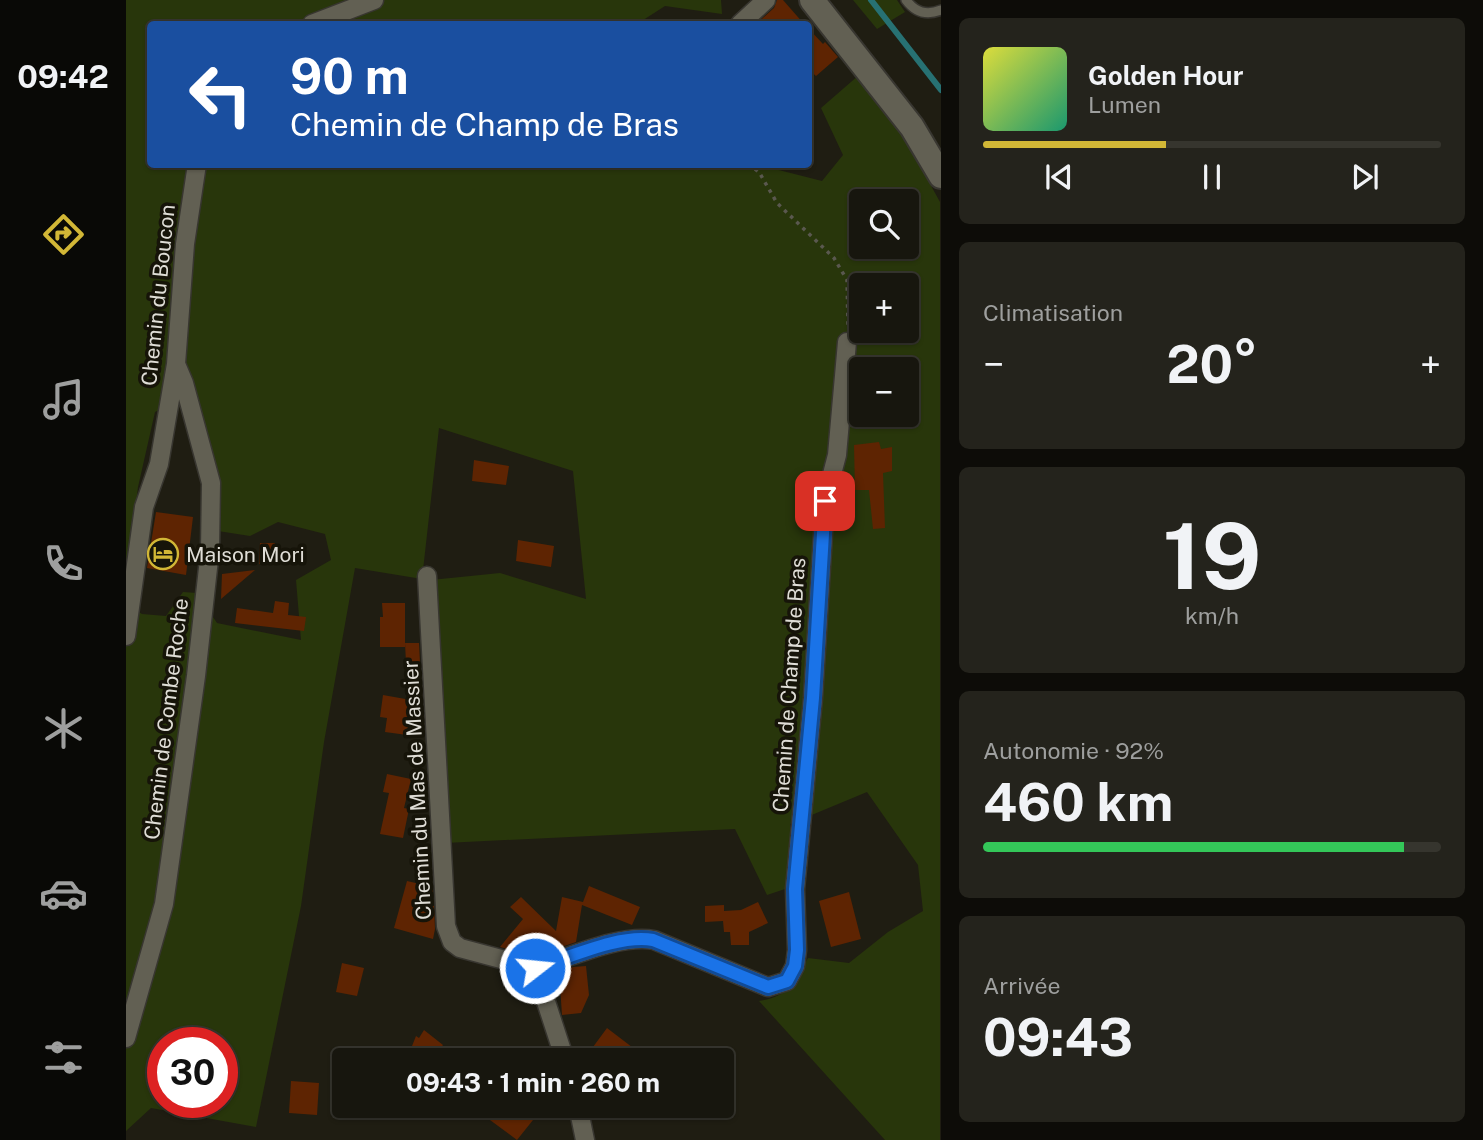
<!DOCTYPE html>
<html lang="fr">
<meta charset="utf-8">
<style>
:root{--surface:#17160e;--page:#24231c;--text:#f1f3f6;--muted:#9e9f9e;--line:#36352e;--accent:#d2b736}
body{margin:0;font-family:"Public Sans",sans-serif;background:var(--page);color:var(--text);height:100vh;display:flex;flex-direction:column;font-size:26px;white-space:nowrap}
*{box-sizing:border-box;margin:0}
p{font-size:23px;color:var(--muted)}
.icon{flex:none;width:38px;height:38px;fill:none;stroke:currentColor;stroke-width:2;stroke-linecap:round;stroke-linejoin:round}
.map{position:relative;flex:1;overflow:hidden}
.details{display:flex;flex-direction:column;gap:18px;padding:18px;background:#0d0c08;width:542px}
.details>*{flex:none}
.banner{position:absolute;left:21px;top:21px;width:665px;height:147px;border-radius:7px;box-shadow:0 2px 5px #0004,0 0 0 2px var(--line);background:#1a4fa0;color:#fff;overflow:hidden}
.tools{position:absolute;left:723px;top:189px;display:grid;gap:14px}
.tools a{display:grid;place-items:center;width:70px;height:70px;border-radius:7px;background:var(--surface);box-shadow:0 2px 5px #0004,0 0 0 2px var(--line);font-size:35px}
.speed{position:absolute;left:21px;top:1027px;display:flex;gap:14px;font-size:35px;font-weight:700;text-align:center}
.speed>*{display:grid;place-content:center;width:91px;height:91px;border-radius:50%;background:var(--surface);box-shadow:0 2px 5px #0004,0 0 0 2px var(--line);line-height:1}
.speed .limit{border:10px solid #d22;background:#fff;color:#111}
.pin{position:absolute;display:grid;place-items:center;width:60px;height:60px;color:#fff;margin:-30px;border-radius:14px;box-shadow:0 4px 10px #0006}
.me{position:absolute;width:77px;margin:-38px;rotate:74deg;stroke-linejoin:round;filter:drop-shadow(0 0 5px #0008)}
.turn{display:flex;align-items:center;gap:24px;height:147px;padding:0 28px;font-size:32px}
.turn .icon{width:91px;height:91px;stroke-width:2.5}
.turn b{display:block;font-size:49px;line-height:60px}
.big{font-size:52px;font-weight:700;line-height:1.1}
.details .widget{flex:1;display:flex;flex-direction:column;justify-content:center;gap:10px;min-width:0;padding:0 24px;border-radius:10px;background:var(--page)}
.details .dial{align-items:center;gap:0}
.dial b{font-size:91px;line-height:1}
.song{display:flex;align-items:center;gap:21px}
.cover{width:84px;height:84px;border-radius:10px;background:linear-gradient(135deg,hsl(60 70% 55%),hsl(160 70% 35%))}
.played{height:7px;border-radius:4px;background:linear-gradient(90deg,var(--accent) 40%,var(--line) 40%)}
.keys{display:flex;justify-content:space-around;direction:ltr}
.heat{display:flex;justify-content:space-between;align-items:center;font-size:38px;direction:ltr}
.charge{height:10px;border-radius:5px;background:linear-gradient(90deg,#34c759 92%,var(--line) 0)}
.trip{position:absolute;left:206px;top:1048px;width:402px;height:70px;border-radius:7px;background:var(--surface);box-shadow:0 2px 5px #0004,0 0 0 2px var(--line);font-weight:700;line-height:70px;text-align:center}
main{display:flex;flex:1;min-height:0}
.menu{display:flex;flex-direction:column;width:126px;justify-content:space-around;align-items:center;background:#090906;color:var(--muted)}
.menu .icon{width:49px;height:49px}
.menu .current{color:var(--accent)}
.menu b{font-size:32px;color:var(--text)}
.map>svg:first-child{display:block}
</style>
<main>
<nav class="menu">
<b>09:42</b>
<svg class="icon current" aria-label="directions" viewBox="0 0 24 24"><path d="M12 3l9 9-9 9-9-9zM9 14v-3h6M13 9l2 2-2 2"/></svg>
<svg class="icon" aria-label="music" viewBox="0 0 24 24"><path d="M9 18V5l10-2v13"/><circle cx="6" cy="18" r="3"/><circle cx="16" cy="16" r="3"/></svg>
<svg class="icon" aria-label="phone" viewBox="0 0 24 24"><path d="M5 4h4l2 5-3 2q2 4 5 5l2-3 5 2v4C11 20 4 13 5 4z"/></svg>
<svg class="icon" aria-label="climate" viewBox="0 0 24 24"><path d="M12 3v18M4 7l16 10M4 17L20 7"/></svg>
<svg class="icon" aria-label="car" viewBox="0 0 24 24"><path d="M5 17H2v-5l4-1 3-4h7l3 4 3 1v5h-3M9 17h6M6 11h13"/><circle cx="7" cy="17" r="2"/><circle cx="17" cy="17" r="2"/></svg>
<svg class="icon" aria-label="filters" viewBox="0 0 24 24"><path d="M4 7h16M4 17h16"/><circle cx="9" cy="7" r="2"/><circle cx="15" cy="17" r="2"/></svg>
</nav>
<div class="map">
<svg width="815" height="1140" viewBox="0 0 815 1140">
<rect width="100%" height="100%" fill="#1f1d12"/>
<path fill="#28360b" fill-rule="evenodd" d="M 0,0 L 595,0 L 596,14 L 539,6 L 511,24 L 24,24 L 24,164 L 629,164 L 696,181 L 717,155 L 695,108 L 733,75 L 770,122 L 814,202 L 814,1140 L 759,1140 L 633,1001 C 663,996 668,984 682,958 L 723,963 L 762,932 L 797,911 L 792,865 L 741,792 L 664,824 L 665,887 L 641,895 L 609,829 L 319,843 L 305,580 L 374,573 L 460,599 L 447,471 L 313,428 L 296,579 L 229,568 L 198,742 L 175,906 L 130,1127 L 25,1108 L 0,1131 L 0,604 L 16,614 L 40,616 L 57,592 L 71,593 L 91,623 L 175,640 L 170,580 L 205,560 L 199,534 L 152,522 L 124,536 L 92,531 L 69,391 L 29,412 L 12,487 L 0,586 ZM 735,201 L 780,201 L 780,247 L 735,247 ZM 735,285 L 780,285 L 780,331 L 735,331 ZM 735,369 L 780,369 L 780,415 L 735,415 ZM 37,1043 L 96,1043 L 96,1102 L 37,1102 Z
M 727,0 L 771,0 L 779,12 L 751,29 Z"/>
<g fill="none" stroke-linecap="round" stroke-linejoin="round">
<path stroke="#277173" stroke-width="6" d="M 745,0 L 815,90"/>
</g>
<path fill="#5e2402" d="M 651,0 L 657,0 L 678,24 L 630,24 L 648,8 Z
M 682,28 L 697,44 L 699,42 L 712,57 L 690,76 L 682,69 Z
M 753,442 L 755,449 L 766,447 L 766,471 L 757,473 L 759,528 L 747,529 L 743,490 L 729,490 L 728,445 Z
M 348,460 L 383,466 L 380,485 L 346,481 Z
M 30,512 L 67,517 L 60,575 L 21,568 Z
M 392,540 L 428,546 L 425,567 L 390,561 Z
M 134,543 L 149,543 L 148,564 L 133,564 Z
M 129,570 L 95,599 L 96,574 Z
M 149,601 L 163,603 L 162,615 L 180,617 L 178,631 L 109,623 L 111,608 L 147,613 Z
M 256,603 L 279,603 L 279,647 L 254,647 L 254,617 L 257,617 Z
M 279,643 L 293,643 L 294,663 L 280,663 Z
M 257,695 L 285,700 L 281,735 L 259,732 L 261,718 L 254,717 Z
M 261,774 L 285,779 L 278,808 L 283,809 L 277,838 L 254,834 L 263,793 L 257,792 Z
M 281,881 L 307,887 L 305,906 L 308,906 L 309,929 L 307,939 L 268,928 Z
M 463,886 L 514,907 L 506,925 L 456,905 L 450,942 L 409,956 L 397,945 L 392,952 L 374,947 L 397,919 L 384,907 L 395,897 L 430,931 L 436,897 L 457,902 Z
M 723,892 L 735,939 L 705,947 L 693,901 Z
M 632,902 L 642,923 L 623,932 L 623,945 L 605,945 L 604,932 L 598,932 L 597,921 L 579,922 L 579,906 L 598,905 L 598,911 L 615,910 Z
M 216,963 L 238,968 L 231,996 L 210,992 Z
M 460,966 L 463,995 L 455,1013 L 436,1015 L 433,972 L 447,967 Z
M 481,1028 L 523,1060 L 484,1060 L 467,1047 Z
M 298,1030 L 317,1045 L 306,1060 L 289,1060 L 282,1056 L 290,1036 L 293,1038 Z
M 165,1081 L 193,1083 L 191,1115 L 163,1113 Z
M 345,1106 L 388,1106 L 407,1120 L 391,1140 Z"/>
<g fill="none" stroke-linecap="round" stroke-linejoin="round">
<g stroke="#383630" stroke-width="12">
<path id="lane" d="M 780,0 C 789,12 800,16 815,10"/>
</g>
<g stroke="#383630" stroke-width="21">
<path id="street" d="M 186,24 L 248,0
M 614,24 L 640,0
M 301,576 L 320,926 L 326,942 L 334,948 L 409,968
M 0,636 L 18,507 L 33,464 L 50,364 L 59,244 L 71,164
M 409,968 C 443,958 493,934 528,940 L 642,987 L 661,981 L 669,966 L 671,950 L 669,889 L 687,698 L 699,501 L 711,455 L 721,342
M 409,968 L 439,1060
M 0,1038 L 38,904 L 70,676 L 84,550 L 85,483 L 58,383 L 50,364
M 452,1106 L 459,1140"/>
</g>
<g stroke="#383630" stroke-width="28">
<path id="secondary" d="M 686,0 L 786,127 L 815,176"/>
</g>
<path stroke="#5a584f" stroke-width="3.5" stroke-dasharray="3.5 5" stroke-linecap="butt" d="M 622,164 L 633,172 L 651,203 L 708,258 L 721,280 L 722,326"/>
<use href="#lane" stroke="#626053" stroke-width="9"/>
<use href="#street" stroke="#626053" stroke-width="18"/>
<use href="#secondary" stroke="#626053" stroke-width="24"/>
</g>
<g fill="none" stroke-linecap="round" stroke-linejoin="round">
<g stroke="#114b97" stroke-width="18">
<path id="route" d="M 409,968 C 443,958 493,934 527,940 L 642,987 L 661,981 L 669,966 L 671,950 L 669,889 L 687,698 L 699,501"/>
</g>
<use href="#route" stroke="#1a73e8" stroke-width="12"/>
</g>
<defs>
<g id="hotel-ring" transform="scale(1.575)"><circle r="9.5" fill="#161409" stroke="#d2b736" stroke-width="1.5"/><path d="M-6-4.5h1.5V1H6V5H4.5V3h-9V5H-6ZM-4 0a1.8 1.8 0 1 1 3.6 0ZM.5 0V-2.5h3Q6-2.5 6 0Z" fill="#d2b736"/></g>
</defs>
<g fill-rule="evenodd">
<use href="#hotel-ring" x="37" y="554"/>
</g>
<g text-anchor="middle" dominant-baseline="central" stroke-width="7" stroke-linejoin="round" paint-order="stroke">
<g font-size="21" fill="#dfddd6" stroke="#161409">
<text transform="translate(32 295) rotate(-84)">Chemin du Boucon</text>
<text transform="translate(663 685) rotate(-86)">Chemin de Champ de Bras</text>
<text transform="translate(40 719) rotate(-83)">Chemin de Combe Roche</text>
<text transform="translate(291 790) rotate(-93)">Chemin du Mas de Massier</text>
</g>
<g font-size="21" fill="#dfddd6" stroke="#161409" text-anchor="start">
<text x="60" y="554">Maison Mori</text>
</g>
</g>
</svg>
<div class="tools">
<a><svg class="icon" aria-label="search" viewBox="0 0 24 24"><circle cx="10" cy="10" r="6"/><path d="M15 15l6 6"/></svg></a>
<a>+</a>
<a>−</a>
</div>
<div class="speed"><div class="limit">30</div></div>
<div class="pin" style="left:699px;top:501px;background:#d93025"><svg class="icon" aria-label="arrive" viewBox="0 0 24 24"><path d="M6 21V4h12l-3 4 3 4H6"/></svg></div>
<svg class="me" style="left:409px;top:968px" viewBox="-20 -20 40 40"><circle r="17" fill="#1a73e8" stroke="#fff" stroke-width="3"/><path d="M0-11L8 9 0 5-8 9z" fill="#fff"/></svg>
<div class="trip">09:43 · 1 min · 260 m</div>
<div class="banner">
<div class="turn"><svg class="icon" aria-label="left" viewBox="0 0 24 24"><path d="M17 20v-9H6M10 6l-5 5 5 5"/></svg><div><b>90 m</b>Chemin de Champ de Bras</div></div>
</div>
</div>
<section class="details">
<div class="widget">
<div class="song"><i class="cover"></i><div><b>Golden Hour</b><p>Lumen</p></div></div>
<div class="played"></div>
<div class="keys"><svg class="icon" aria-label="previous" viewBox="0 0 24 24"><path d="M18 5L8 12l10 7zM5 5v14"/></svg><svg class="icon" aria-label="pause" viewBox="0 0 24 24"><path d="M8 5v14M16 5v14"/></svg><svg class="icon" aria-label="next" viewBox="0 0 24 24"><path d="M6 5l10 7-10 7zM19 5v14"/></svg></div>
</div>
<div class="widget"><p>Climatisation</p>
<div class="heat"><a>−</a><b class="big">20°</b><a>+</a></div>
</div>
<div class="widget dial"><b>19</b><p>km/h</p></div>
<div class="widget"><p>Autonomie · 92%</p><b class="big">460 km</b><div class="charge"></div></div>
<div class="widget"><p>Arrivée</p><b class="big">09:43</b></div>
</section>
</main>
